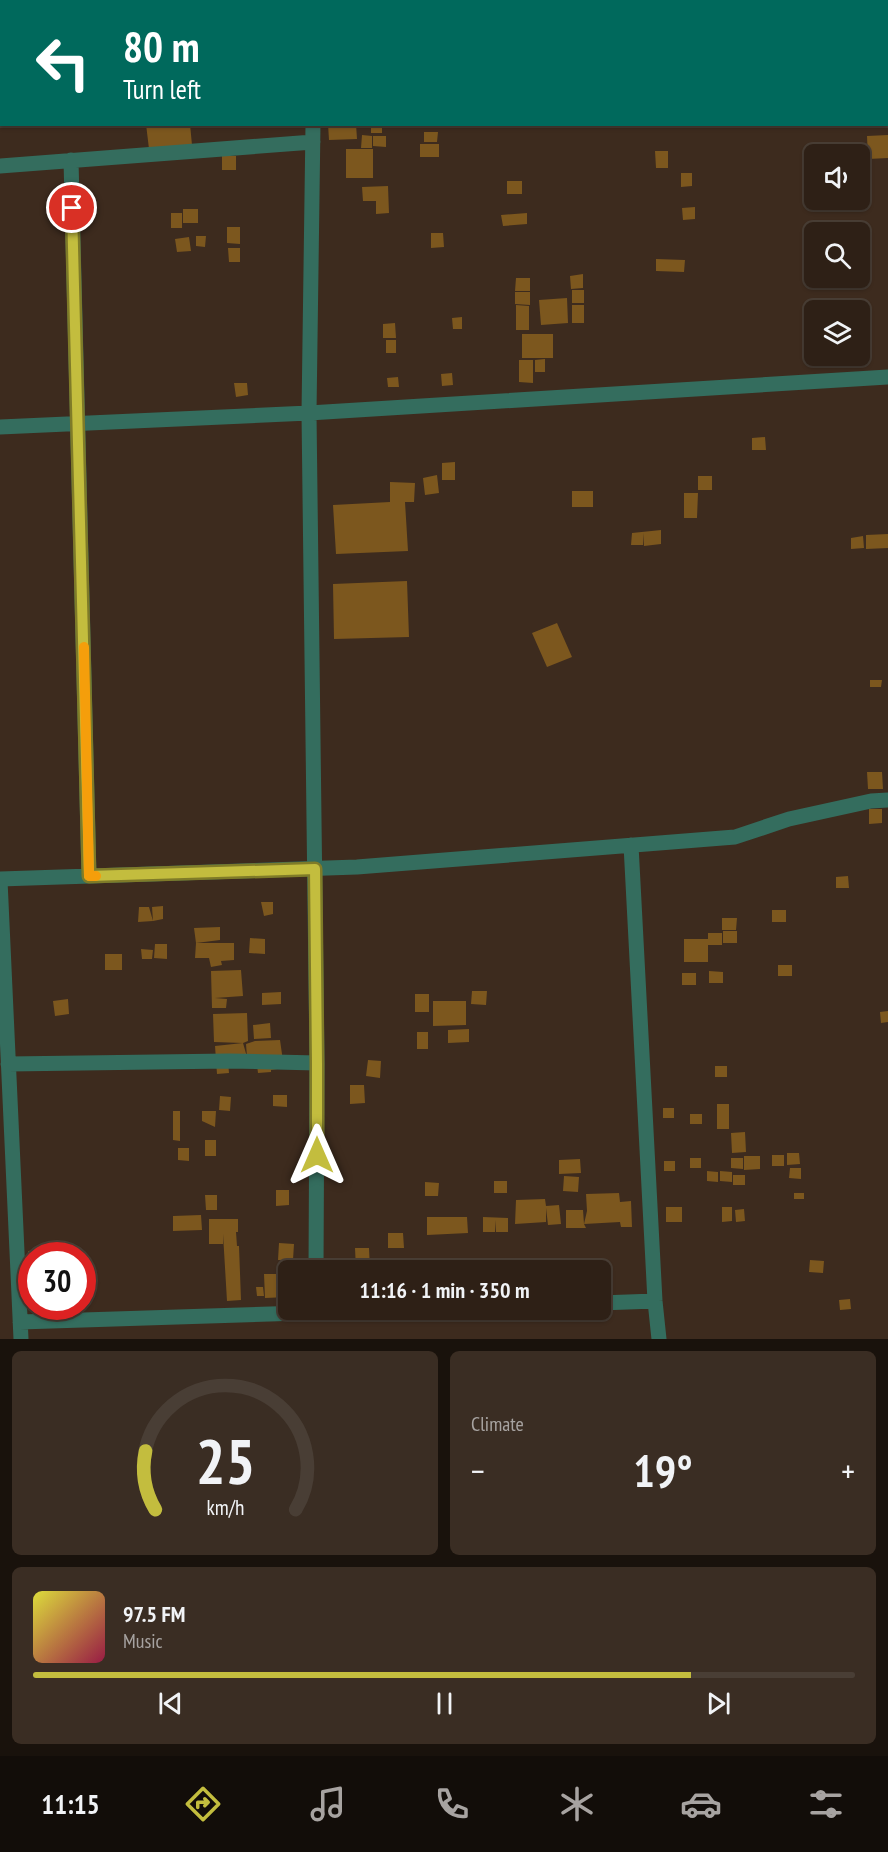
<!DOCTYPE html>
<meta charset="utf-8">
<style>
:root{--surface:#2e2016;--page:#3a2d23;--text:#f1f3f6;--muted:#a7a3a1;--line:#493e35;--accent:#c3bd3e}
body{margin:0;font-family:"PT Sans Narrow",sans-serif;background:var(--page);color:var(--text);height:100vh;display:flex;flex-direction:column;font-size:22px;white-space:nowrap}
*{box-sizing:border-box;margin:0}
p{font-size:20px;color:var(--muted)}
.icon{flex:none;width:33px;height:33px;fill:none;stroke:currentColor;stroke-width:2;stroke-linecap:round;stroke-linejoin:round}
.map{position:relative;height:1339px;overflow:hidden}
.drawer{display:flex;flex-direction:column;gap:12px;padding:12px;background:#19120c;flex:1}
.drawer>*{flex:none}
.top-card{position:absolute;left:0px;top:0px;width:888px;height:126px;box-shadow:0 2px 4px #0004,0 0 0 2px var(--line);background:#00695c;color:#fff;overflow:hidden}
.tools{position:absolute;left:804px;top:144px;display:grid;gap:12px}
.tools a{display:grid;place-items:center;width:66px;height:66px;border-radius:9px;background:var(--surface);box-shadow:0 2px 4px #0004,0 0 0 2px var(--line);font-size:30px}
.speed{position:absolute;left:18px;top:1242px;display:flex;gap:12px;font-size:30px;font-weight:700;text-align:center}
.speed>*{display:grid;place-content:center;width:78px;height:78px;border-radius:50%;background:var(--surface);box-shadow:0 2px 4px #0004,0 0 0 2px var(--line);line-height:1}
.speed .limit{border:9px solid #d22;background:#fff;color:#111}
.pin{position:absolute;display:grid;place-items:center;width:51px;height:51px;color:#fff;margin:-26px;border:3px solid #fff;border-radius:50%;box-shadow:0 2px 6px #0007}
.me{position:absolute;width:66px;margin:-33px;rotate:0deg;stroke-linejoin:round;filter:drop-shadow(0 0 4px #0008)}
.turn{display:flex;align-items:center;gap:21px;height:126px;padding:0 24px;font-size:27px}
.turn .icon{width:78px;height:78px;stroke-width:2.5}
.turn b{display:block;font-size:42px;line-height:51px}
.big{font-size:45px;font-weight:600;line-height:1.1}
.drawer .tile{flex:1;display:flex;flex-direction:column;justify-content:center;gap:9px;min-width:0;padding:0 21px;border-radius:9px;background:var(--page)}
.drawer .dial{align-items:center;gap:0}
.dial svg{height:156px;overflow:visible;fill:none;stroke:var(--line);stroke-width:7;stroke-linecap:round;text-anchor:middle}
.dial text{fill:var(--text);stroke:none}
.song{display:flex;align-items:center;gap:18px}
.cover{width:72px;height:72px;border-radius:9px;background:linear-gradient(135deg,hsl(60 70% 55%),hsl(340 70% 35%))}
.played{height:6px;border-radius:3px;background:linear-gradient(90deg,var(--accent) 80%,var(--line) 80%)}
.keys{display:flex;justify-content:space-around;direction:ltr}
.heat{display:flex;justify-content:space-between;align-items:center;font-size:33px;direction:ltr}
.drawer .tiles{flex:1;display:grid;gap:12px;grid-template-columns:1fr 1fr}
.tile:last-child{grid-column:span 2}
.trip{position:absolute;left:278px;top:1260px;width:333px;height:60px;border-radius:9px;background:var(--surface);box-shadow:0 2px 4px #0004,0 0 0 2px var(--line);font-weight:600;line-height:60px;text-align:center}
.menu{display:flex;height:96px;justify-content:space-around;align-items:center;background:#120d09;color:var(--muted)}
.menu .icon{width:42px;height:42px}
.menu .on{color:var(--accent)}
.menu b{font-size:27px;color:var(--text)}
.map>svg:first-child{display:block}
</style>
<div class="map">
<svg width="888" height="1339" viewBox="0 0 888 1339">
<rect width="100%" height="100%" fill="#3d2b1e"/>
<path fill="#7c571e" d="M 146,124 L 190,124 L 192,145 L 149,149 Z
M 328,124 L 356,124 L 357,139 L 329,140 Z
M 371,124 L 382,124 L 382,133 L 371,133 Z
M 424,132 L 438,132 L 437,142 L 424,142 Z
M 362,135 L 372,136 L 372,148 L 361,148 Z
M 888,135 L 888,158 L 868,159 L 867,136 Z
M 373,136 L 386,136 L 386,147 L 373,146 Z
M 834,143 L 848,143 L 848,154 L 834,154 Z
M 420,144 L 439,144 L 439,157 L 420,157 Z
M 346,149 L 373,149 L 373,178 L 346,178 Z
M 655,151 L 668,151 L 668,168 L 656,168 Z
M 222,156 L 236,156 L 236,170 L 222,170 Z
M 681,173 L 692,173 L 692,186 L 681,187 Z
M 507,181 L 522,181 L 522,194 L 507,194 Z
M 388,186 L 389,213 L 376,214 L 376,201 L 363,201 L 362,187 Z
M 695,207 L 695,219 L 683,220 L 682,208 Z
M 183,209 L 198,209 L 198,223 L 183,223 Z
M 171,213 L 182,213 L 182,228 L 171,228 Z
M 527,213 L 527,224 L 503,226 L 501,215 Z
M 227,227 L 240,227 L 240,244 L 227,243 Z
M 431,233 L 443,233 L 444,247 L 431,248 Z
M 196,236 L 206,236 L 205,247 L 196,246 Z
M 189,237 L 191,251 L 177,252 L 175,239 Z
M 228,248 L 240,248 L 240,262 L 229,262 Z
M 656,259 L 685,260 L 684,272 L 656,271 Z
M 583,274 L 583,288 L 571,289 L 570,276 Z
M 516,278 L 530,278 L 530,291 L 515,291 Z
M 572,290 L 584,290 L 584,303 L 572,303 Z
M 515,292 L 530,292 L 530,305 L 515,304 Z
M 567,298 L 568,323 L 541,325 L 539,300 Z
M 516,305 L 529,306 L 529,330 L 516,330 Z
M 572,305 L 584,305 L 584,323 L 572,323 Z
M 462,317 L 462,329 L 453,329 L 452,318 Z
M 395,323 L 396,338 L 383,338 L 383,324 Z
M 522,334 L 553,334 L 553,358 L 522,358 Z
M 386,340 L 396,340 L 396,353 L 386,353 Z
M 545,359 L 545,372 L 535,372 L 535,360 Z
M 519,360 L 533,360 L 533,383 L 519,382 Z
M 452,373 L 453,385 L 442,386 L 441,374 Z
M 398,377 L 399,387 L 388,387 L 387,378 Z
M 234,383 L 247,383 L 248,395 L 236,397 Z
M 765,437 L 766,450 L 752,450 L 752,438 Z
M 455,462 L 455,480 L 442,480 L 442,463 Z
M 437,475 L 439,493 L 425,495 L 423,478 Z
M 698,476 L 712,476 L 712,490 L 698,490 Z
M 390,482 L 415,483 L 414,502 L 405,502 L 408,551 L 336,554 L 333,505 L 390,502 Z
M 572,491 L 593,491 L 593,507 L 572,507 Z
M 684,493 L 698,493 L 697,518 L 684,518 Z
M 661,530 L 661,544 L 644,546 L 643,533 L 643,545 L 631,545 L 632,533 Z
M 888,534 L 888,548 L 866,549 L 866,535 Z
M 863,536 L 864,548 L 851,549 L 851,538 Z
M 407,581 L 409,637 L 334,639 L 333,584 Z
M 557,623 L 572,657 L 547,667 L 532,633 Z
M 870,680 L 882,680 L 881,687 L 870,687 Z
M 867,772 L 882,772 L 883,789 L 868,789 Z
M 869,809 L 882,809 L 882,823 L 869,824 Z
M 848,876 L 849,888 L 836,888 L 836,877 Z
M 261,902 L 273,902 L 273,914 L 264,916 Z
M 163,906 L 163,919 L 153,921 L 138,922 L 139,907 L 149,907 L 153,921 L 152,907 Z
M 772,910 L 786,910 L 786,922 L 772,922 Z
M 722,918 L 737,918 L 736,930 L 722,930 Z
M 220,927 L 220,940 L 196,943 L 194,928 Z
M 723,931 L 737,931 L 737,943 L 723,943 Z
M 708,933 L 722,933 L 722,945 L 708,945 L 708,962 L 684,962 L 684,939 L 708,939 Z
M 250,938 L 265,939 L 265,954 L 249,953 Z
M 196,943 L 234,943 L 234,960 L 221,961 L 222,965 L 211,967 L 209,958 L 195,958 Z
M 155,944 L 167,944 L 167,959 L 154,958 Z
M 141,949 L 153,950 L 152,959 L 142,959 Z
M 105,954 L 122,954 L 122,970 L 105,970 Z
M 778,965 L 792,965 L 792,976 L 778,976 Z
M 241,970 L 243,996 L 215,998 L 227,999 L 226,1008 L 212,1008 L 211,971 Z
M 709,971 L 723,972 L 723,983 L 709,983 Z
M 682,973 L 696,973 L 696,985 L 682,985 Z
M 472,991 L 487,991 L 486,1005 L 471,1004 Z
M 281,992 L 281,1004 L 262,1005 L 262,993 Z
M 415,994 L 429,994 L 429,1012 L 415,1012 Z
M 68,999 L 69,1014 L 55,1016 L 53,1001 Z
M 433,1001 L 466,1001 L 466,1025 L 433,1026 Z
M 888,1011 L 888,1022 L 881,1023 L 880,1012 Z
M 247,1013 L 248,1041 L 243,1043 L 214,1042 L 213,1014 Z
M 270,1023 L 271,1038 L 254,1039 L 253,1025 Z
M 469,1029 L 469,1042 L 448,1043 L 448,1030 Z
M 417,1032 L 428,1032 L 428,1049 L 417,1049 Z
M 280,1040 L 284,1068 L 271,1070 L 271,1072 L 258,1073 L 256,1057 L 228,1061 L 229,1073 L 217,1074 L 215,1046 L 243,1043 L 247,1057 L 246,1044 L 255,1041 Z
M 368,1060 L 381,1061 L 380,1078 L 366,1076 Z
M 715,1066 L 727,1066 L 727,1077 L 715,1077 Z
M 350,1085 L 364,1085 L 365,1103 L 350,1104 Z
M 273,1095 L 287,1095 L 287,1107 L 273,1106 Z
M 220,1096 L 231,1097 L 230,1111 L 219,1110 Z
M 717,1104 L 729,1104 L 729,1129 L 717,1129 Z
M 663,1108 L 674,1108 L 674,1118 L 663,1118 Z
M 173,1111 L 180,1111 L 180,1141 L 173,1140 Z
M 202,1111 L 216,1111 L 215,1127 L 202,1121 Z
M 690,1114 L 702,1114 L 702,1124 L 690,1124 Z
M 745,1132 L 746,1152 L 732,1153 L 731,1133 Z
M 205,1140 L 216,1140 L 216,1156 L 205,1156 Z
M 178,1148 L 189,1148 L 189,1161 L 178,1160 Z
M 787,1153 L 799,1153 L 800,1164 L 787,1165 Z
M 772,1155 L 784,1155 L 784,1166 L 772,1166 Z
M 744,1156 L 760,1156 L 760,1169 L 744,1170 Z
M 690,1158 L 701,1158 L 701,1168 L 690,1168 Z
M 731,1158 L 743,1158 L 743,1169 L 731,1168 Z
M 580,1159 L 581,1173 L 559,1174 L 559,1160 Z
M 664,1161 L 675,1161 L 675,1171 L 664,1171 Z
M 790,1168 L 801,1168 L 801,1179 L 789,1178 Z
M 707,1171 L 718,1172 L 718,1182 L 707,1181 Z
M 720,1171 L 732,1172 L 732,1182 L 720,1181 Z
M 733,1175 L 745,1175 L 745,1185 L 733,1185 Z
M 564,1176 L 579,1177 L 578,1192 L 563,1191 Z
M 494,1181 L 507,1181 L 507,1193 L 494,1193 Z
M 425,1182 L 439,1183 L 438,1196 L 425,1196 Z
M 276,1190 L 289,1190 L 289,1205 L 276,1206 Z
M 619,1193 L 620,1202 L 631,1201 L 632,1227 L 621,1227 L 620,1222 L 584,1224 L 586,1228 L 566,1228 L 566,1210 L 583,1210 L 584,1224 L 587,1211 L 586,1194 Z
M 794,1193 L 804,1193 L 804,1199 L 794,1199 Z
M 205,1195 L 217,1195 L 217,1210 L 206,1210 Z
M 545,1199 L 546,1206 L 559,1205 L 561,1224 L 548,1225 L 546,1208 L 546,1222 L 515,1224 L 516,1200 Z
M 666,1207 L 682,1207 L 682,1222 L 666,1222 Z
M 722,1207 L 732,1207 L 732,1221 L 722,1222 Z
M 744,1209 L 745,1221 L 736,1222 L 735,1210 Z
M 201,1215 L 202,1230 L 173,1231 L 173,1216 Z
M 427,1217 L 467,1217 L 468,1233 L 427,1235 Z
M 483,1217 L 508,1218 L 508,1232 L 496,1232 L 496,1220 L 495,1232 L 483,1232 Z
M 209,1219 L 238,1219 L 238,1232 L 236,1232 L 237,1246 L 239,1246 L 241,1300 L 227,1301 L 223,1234 L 223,1244 L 209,1244 Z
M 388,1233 L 403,1233 L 404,1248 L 388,1248 Z
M 279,1243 L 294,1244 L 293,1260 L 278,1260 Z
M 63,1247 L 64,1256 L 32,1256 L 32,1271 L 30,1271 L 28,1251 Z
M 355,1248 L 369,1248 L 370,1270 L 356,1270 Z
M 810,1260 L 824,1261 L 823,1273 L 809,1272 Z
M 264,1274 L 281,1274 L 282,1284 L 288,1284 L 288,1297 L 265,1298 Z
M 256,1287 L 263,1287 L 264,1296 L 257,1296 Z
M 850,1299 L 851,1309 L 840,1310 L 839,1300 Z"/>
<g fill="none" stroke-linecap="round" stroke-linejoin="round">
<path stroke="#346d5e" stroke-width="15" d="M 309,0 L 309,2
M 746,0 L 746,2
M 886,69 L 888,69
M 313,124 L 309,413 L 317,1063 L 316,1270
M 71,160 L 89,876
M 0,166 L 313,142
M 0,427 L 309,413 L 888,377
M 631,845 L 655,1301 L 659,1339
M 0,879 L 357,867 L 735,837 L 789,819 L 871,801 L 888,800
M 0,880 L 21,1339
M 8,1064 L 229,1061 L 317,1063
M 600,1303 L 655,1301
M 20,1322 L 399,1310"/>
</g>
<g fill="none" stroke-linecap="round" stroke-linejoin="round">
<g stroke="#7f7b28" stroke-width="15">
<path id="route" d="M 72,208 L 89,876 L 315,869 L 317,1063 L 317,1155"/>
</g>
<use href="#route" stroke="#c3bd3e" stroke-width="10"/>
<path stroke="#f59e0b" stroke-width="10" d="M 84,647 L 89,876 L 96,876"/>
</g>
</svg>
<div class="tools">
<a><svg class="icon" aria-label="sound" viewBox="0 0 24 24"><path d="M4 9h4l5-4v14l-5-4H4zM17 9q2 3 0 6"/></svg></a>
<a><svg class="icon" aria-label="search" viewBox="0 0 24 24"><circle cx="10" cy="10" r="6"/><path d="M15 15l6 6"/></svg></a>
<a><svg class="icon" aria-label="layers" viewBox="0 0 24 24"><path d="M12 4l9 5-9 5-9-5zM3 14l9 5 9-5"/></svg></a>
</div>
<div class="speed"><div class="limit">30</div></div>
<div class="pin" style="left:72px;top:208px;background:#d93025"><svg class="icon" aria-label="arrive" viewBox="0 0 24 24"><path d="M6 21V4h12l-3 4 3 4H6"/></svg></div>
<svg class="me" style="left:317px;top:1155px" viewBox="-20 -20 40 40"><path d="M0-17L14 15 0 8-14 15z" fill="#c3bd3e" stroke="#fff" stroke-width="4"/></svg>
<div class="trip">11:16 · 1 min · 350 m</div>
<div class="top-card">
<div class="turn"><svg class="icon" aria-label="left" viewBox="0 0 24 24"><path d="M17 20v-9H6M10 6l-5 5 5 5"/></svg><div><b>80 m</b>Turn left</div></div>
</div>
</div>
<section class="drawer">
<div class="tiles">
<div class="tile dial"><svg viewBox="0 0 100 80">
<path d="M14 69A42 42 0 1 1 86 69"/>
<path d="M14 69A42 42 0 0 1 9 39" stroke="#c3bd3e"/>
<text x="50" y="56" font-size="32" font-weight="700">25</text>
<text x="50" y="72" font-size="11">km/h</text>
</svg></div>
<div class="tile"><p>Climate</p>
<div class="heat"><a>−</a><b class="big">19°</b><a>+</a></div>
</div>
<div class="tile">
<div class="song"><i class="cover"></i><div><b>97.5 FM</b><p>Music</p></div></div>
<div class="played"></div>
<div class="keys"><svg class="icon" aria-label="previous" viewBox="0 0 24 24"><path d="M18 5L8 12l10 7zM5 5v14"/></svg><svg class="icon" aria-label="pause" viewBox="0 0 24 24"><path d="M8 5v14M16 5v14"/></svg><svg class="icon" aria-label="next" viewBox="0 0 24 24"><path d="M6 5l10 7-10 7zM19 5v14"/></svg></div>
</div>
</div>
</section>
<nav class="menu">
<b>11:15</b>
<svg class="icon on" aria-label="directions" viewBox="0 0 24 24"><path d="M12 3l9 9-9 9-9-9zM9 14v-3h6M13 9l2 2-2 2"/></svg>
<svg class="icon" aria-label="music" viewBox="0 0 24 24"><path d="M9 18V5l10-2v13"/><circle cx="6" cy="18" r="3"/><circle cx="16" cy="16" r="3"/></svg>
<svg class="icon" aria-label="phone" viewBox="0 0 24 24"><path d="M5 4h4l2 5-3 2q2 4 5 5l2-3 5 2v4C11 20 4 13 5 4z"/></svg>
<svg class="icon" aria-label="climate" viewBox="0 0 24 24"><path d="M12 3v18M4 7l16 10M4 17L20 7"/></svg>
<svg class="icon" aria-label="car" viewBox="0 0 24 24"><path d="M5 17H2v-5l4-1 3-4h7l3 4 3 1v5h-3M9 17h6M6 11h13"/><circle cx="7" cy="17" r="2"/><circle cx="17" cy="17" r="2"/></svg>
<svg class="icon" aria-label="filters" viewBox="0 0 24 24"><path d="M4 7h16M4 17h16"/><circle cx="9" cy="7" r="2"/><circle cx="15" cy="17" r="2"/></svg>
</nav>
